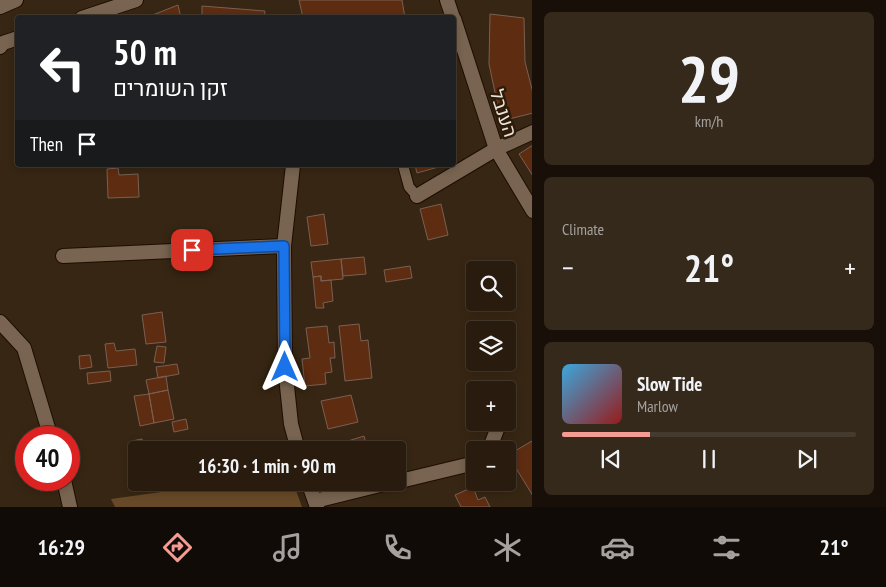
<!DOCTYPE html>
<meta charset="utf-8">
<style>
:root{--surface:#291c0e;--page:#35291c;--text:#f1f3f6;--muted:#a5a19e;--line:#453a2e;--accent:#f59c92}
body{margin:0;font-family:"PT Sans Narrow",Heebo,sans-serif;background:var(--page);color:var(--text);height:100vh;display:flex;flex-direction:column;font-size:19px;white-space:nowrap}
*{box-sizing:border-box;margin:0}
p{font-size:16px;color:var(--muted)}
.icon{flex:none;width:28px;height:28px;fill:none;stroke:currentColor;stroke-width:2;stroke-linecap:round;stroke-linejoin:round}
.map{position:relative;flex:1;overflow:hidden}
.panel{display:flex;flex-direction:column;gap:12px;padding:12px;background:#170f08;width:354px}
.panel>*{flex:none}
.guide{position:absolute;left:15px;top:15px;width:441px;height:152px;border-radius:5px;box-shadow:0 2px 8px #0003,0 0 0 1px var(--line);background:#202124;color:#fff;overflow:hidden}
.controls{position:absolute;left:466px;top:261px;display:grid;gap:10px}
.controls a{display:grid;place-items:center;width:50px;height:50px;border-radius:5px;background:var(--surface);box-shadow:0 2px 8px #0003,0 0 0 1px var(--line);font-size:25px}
.speed{position:absolute;left:15px;top:426px;display:flex;gap:10px;font-size:25px;font-weight:700;text-align:center}
.speed>*{display:grid;place-content:center;width:65px;height:65px;border-radius:50%;background:var(--surface);box-shadow:0 2px 8px #0003,0 0 0 1px var(--line);line-height:1}
.speed .limit{border:8px solid #d22;background:#fff;color:#111}
.pin{position:absolute;display:grid;place-items:center;width:42px;height:42px;color:#fff;margin:-21px;border-radius:10px;box-shadow:0 2px 8px #0006}
.me{position:absolute;width:55px;margin:-28px;rotate:0deg;stroke-linejoin:round;filter:drop-shadow(0 0 4px #0008)}
.turn{display:flex;align-items:center;gap:18px;height:105px;padding:0 15px;font-size:22px}
.turn .icon{width:65px;height:65px;stroke-width:2.5}
.turn b{display:block;font-size:35px;line-height:42px}
.then{display:flex;align-items:center;height:48px;padding:0 15px;background:#0003;gap:10px;font-size:19px}
.big{font-size:38px;font-weight:700;line-height:1.1}
.panel .tile{flex:1;display:flex;flex-direction:column;justify-content:center;gap:8px;min-width:0;padding:0 18px;border-radius:8px;background:var(--page)}
.panel .dial{align-items:center;gap:0}
.dial b{font-size:65px;line-height:1}
.song{display:flex;align-items:center;gap:15px}
.cover{width:60px;height:60px;border-radius:8px;background:linear-gradient(135deg,hsl(200 70% 55%),hsl(0 70% 35%))}
.played{height:5px;border-radius:2px;background:linear-gradient(90deg,var(--accent) 30%,var(--line) 30%)}
.keys{display:flex;justify-content:space-around;direction:ltr}
.heat{display:flex;justify-content:space-between;align-items:center;font-size:28px;direction:ltr}
.trip{position:absolute;left:128px;top:441px;width:278px;height:50px;border-radius:5px;background:var(--surface);box-shadow:0 2px 8px #0003,0 0 0 1px var(--line);font-weight:700;line-height:50px;text-align:center}
.tabs{display:flex;height:80px;justify-content:space-around;align-items:center;background:#100b06;color:var(--muted)}
.tabs .icon{width:35px;height:35px}
.tabs .current{color:var(--accent)}
.tabs b{font-size:22px;color:var(--text)}
main{display:flex;flex:1;min-height:0}
.map>svg:first-child{display:block}
</style>
<main>
<div class="map">
<svg width="533" height="507" viewBox="0 0 533 507">
<rect width="100%" height="100%" fill="#372613"/>
<path fill="#674927" d="M 293,482 L 302,507 L 115,507 L 111,499 L 225,483 Z"/>
<path fill="#5e2c11" stroke="#7a6053" d="M 299,0 L 402,0 L 405,18 L 303,18 Z
M 178,5 L 181,18 L 145,18 Z
M 202,6 L 265,11 L 264,18 L 202,18 Z
M 490,14 L 524,18 L 525,62 L 533,93 L 533,113 L 501,121 L 489,64 Z
M 533,145 L 533,176 L 519,154 Z
M 415,165 L 441,165 L 442,166 L 417,173 Z
M 118,168 L 119,175 L 138,174 L 139,197 L 108,198 L 107,169 Z
M 441,204 L 448,235 L 428,240 L 420,209 Z
M 324,214 L 328,244 L 311,246 L 307,217 Z
M 364,257 L 366,274 L 343,276 L 341,259 Z
M 341,259 L 343,279 L 321,281 L 321,276 L 313,277 L 311,262 Z
M 410,266 L 412,278 L 386,282 L 384,270 Z
M 321,276 L 321,281 L 331,280 L 333,301 L 323,303 L 324,308 L 316,308 L 313,277 Z
M 162,312 L 166,342 L 146,344 L 142,315 Z
M 359,324 L 361,341 L 368,340 L 372,378 L 345,381 L 339,326 Z
M 327,326 L 329,343 L 334,342 L 335,358 L 330,358 L 332,372 L 325,373 L 326,384 L 305,386 L 302,359 L 310,358 L 306,328 Z
M 114,343 L 116,351 L 135,349 L 137,365 L 108,368 L 105,344 Z
M 157,346 L 166,347 L 164,363 L 154,362 Z
M 90,355 L 92,367 L 80,369 L 79,356 Z
M 177,364 L 179,374 L 158,378 L 156,367 Z
M 110,371 L 111,381 L 88,384 L 87,373 Z
M 166,376 L 168,390 L 149,394 L 146,380 Z
M 168,390 L 174,419 L 154,423 L 149,394 Z
M 149,394 L 154,423 L 140,426 L 134,396 Z
M 351,395 L 358,422 L 328,429 L 321,401 Z
M 186,419 L 188,429 L 174,432 L 172,422 Z
M 364,436 L 368,450 L 336,450 L 335,445 Z
M 142,439 L 144,446 L 133,448 L 132,441 Z
M 532,441 L 533,441 L 533,496 L 508,455 Z
M 473,487 L 478,500 L 485,497 L 490,507 L 461,507 L 455,495 Z"/>
<g fill="none" stroke-linecap="round" stroke-linejoin="round">
<g stroke="#1e0e00" stroke-width="12">
<path id="service" d="M 403,165 L 409,187 L 417,196"/>
</g>
<g stroke="#1e0e00" stroke-width="16">
<path id="minor" d="M 417,196 L 496,149 L 533,132
M 63,256 L 284,246
M 0,322 L 24,348 L 51,438
M 489,450 L 500,422
M 64,480 L 70,507
M 396,482 L 475,463
M 315,501 L 392,482"/>
</g>
<g stroke="#1e0e00" stroke-width="16">
<path id="tertiary" d="M 447,0 L 453,18
M 0,7 L 16,0
M 82,18 L 136,0
M 454,19 L 496,149 L 533,211
M 0,47 L 3,43 L 18,38
M 293,165 L 284,246 L 285,367 L 291,424 L 298,450
M 308,482 L 317,507"/>
</g>
<use href="#service" stroke="#786450" stroke-width="10"/>
<use href="#minor" stroke="#786450" stroke-width="14"/>
<use href="#tertiary" stroke="#786450" stroke-width="14"/>
</g>
<g fill="none" stroke-linecap="round" stroke-linejoin="round">
<g stroke="#114b97" stroke-width="12">
<path id="route" d="M 192,250 L 284,246 L 285,367"/>
</g>
<use href="#route" stroke="#1a73e8" stroke-width="9"/>
</g>
<g text-anchor="middle" dominant-baseline="central" stroke-width="5" stroke-linejoin="round" paint-order="stroke">
<g font-size="19" fill="#eee3d8" stroke="#2d1c0a">
<text transform="translate(504 113) rotate(72)">הענבל</text>
</g>
</g>
</svg>
<div class="controls">
<a><svg class="icon" aria-label="search" viewBox="0 0 24 24"><circle cx="10" cy="10" r="6"/><path d="M15 15l6 6"/></svg></a>
<a><svg class="icon" aria-label="layers" viewBox="0 0 24 24"><path d="M12 4l9 5-9 5-9-5zM3 14l9 5 9-5"/></svg></a>
<a>+</a>
<a>−</a>
</div>
<div class="speed"><div class="limit">40</div></div>
<div class="pin" style="left:192px;top:250px;background:#d93025"><svg class="icon" aria-label="arrive" viewBox="0 0 24 24"><path d="M6 21V4h12l-3 4 3 4H6"/></svg></div>
<svg class="me" style="left:285px;top:367px" viewBox="-20 -20 40 40"><path d="M0-17L14 15 0 8-14 15z" fill="#1a73e8" stroke="#fff" stroke-width="4"/></svg>
<div class="trip">16:30 · 1 min · 90 m</div>
<div class="guide">
<div class="turn"><svg class="icon" aria-label="left" viewBox="0 0 24 24"><path d="M17 20v-9H6M10 6l-5 5 5 5"/></svg><div><b>50 m</b>זקן השומרים</div></div>
<div class="then">Then<svg class="icon" aria-label="arrive" viewBox="0 0 24 24"><path d="M6 21V4h12l-3 4 3 4H6"/></svg></div>
</div>
</div>
<section class="panel">
<div class="tile dial"><b>29</b><p>km/h</p></div>
<div class="tile"><p>Climate</p>
<div class="heat"><a>−</a><b class="big">21°</b><a>+</a></div>
</div>
<div class="tile">
<div class="song"><i class="cover"></i><div><b>Slow Tide</b><p>Marlow</p></div></div>
<div class="played"></div>
<div class="keys"><svg class="icon" aria-label="previous" viewBox="0 0 24 24"><path d="M18 5L8 12l10 7zM5 5v14"/></svg><svg class="icon" aria-label="pause" viewBox="0 0 24 24"><path d="M8 5v14M16 5v14"/></svg><svg class="icon" aria-label="next" viewBox="0 0 24 24"><path d="M6 5l10 7-10 7zM19 5v14"/></svg></div>
</div>
</section>
</main>
<nav class="tabs">
<b>16:29</b>
<svg class="icon current" aria-label="directions" viewBox="0 0 24 24"><path d="M12 3l9 9-9 9-9-9zM9 14v-3h6M13 9l2 2-2 2"/></svg>
<svg class="icon" aria-label="music" viewBox="0 0 24 24"><path d="M9 18V5l10-2v13"/><circle cx="6" cy="18" r="3"/><circle cx="16" cy="16" r="3"/></svg>
<svg class="icon" aria-label="phone" viewBox="0 0 24 24"><path d="M5 4h4l2 5-3 2q2 4 5 5l2-3 5 2v4C11 20 4 13 5 4z"/></svg>
<svg class="icon" aria-label="climate" viewBox="0 0 24 24"><path d="M12 3v18M4 7l16 10M4 17L20 7"/></svg>
<svg class="icon" aria-label="car" viewBox="0 0 24 24"><path d="M5 17H2v-5l4-1 3-4h7l3 4 3 1v5h-3M9 17h6M6 11h13"/><circle cx="7" cy="17" r="2"/><circle cx="17" cy="17" r="2"/></svg>
<svg class="icon" aria-label="filters" viewBox="0 0 24 24"><path d="M4 7h16M4 17h16"/><circle cx="9" cy="7" r="2"/><circle cx="15" cy="17" r="2"/></svg>
<b>21°</b>
</nav>
